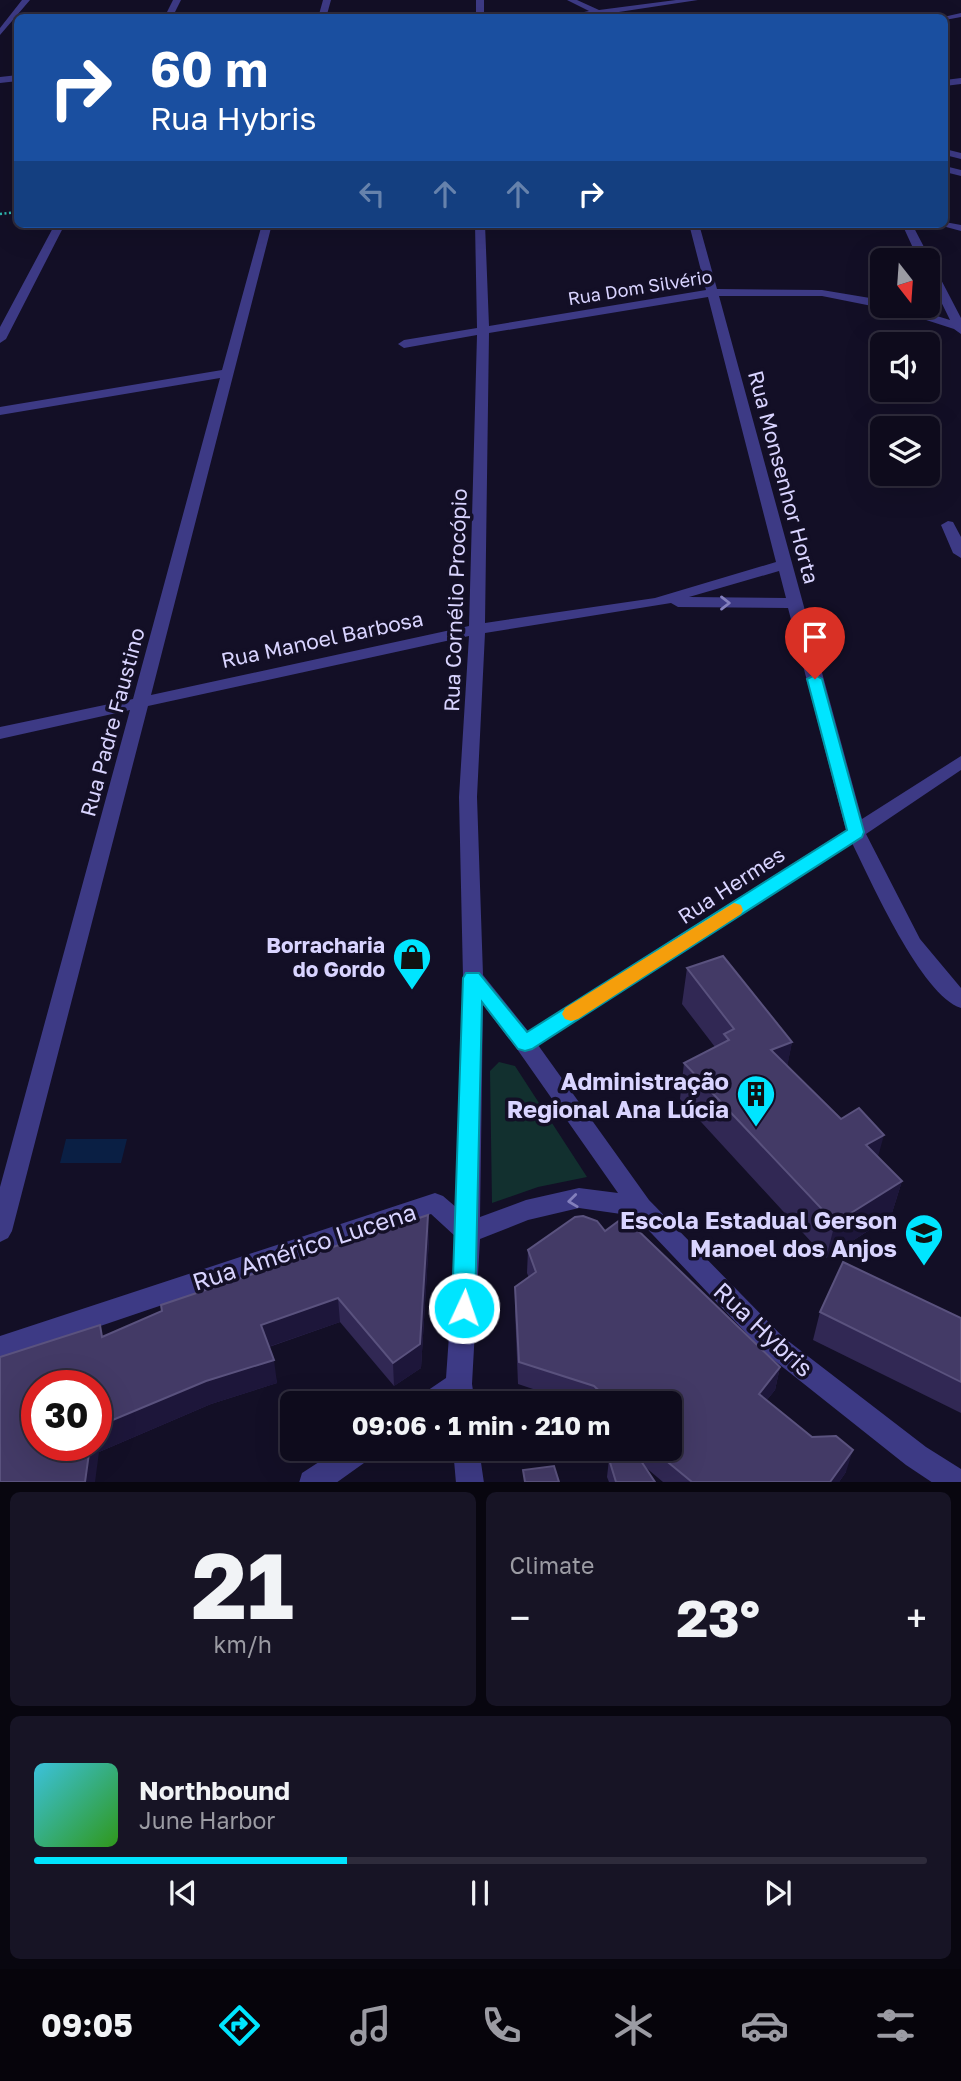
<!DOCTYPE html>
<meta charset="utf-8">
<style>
:root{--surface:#0e0b1c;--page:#171425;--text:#f1f3f6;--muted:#9b9ba3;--line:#2e2b3b;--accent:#00e5ff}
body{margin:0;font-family:"Golos Text",sans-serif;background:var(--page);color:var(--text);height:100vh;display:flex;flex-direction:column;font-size:26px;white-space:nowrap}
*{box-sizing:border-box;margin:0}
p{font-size:23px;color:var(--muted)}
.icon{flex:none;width:38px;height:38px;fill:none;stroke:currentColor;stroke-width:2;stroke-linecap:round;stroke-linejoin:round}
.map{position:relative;height:1482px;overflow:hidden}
.side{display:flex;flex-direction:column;gap:10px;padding:10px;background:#08060f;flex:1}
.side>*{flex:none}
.guide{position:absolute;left:14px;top:14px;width:934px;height:214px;border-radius:10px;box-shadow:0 7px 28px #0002,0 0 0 2px var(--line);background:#1a4fa0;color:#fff;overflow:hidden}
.needle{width:46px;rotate:163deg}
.buttons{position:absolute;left:870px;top:248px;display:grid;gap:14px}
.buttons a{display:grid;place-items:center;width:70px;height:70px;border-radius:10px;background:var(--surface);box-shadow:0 7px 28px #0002,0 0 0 2px var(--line);font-size:35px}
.speed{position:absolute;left:21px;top:1370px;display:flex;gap:14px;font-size:35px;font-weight:700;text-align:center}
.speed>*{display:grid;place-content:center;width:91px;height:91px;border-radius:50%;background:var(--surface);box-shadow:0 7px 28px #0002,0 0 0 2px var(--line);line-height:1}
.speed .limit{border:10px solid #d22;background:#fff;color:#111}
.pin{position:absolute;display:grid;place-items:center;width:60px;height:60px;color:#fff;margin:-72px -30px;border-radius:50% 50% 50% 0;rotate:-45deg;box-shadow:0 0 7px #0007}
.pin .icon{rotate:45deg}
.me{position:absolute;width:77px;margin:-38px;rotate:3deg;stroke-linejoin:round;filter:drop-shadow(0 0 5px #0008)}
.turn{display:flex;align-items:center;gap:24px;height:147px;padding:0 21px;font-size:32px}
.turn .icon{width:91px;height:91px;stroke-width:2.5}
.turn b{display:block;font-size:49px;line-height:60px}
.lanes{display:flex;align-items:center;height:66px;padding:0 21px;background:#0003;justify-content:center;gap:35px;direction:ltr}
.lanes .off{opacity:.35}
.big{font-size:52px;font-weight:700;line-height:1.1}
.side .tile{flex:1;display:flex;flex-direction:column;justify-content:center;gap:10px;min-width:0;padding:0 24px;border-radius:10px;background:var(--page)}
.side .dial{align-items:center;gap:0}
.dial b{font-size:91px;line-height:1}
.song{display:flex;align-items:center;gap:21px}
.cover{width:84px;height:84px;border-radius:10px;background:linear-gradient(135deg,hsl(190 70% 55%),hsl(110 70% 35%))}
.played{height:7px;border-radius:4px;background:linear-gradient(90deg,var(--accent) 35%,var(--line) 35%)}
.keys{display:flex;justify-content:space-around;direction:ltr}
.heat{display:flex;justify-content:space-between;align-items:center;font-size:38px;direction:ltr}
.side .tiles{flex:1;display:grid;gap:10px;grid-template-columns:1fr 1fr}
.tile:last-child{grid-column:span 2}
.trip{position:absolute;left:280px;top:1391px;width:402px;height:70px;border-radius:10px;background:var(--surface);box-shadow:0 7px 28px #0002,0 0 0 2px var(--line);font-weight:700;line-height:70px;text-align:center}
.tab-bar{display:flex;height:112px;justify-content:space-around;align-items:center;background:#06040b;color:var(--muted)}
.tab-bar .icon{width:49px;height:49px}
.tab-bar .selected{color:var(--accent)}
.tab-bar b{font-size:32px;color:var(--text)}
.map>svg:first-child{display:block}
</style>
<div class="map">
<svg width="961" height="1483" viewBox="0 0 961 1483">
<rect width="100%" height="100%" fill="#130f26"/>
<path fill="#12302f" d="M 499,1062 L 515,1066 L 587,1177 L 538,1187 L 492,1203 L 490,1071 Z"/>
<path fill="#0a1f44" d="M 66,1139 L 127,1139 L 121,1163 L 60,1163 Z"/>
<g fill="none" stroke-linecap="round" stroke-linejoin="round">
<path stroke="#2fb8b0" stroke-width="2.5" stroke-dasharray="2 2.5" stroke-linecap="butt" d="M 0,214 L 18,212"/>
<path fill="#3d3a85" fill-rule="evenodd" d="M 22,0 L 30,0 L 0,35 L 0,28 Z
M 173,0 L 181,0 L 172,18 L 164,18 Z
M 323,0 L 331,0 L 326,18 L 318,18 Z
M 476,0 L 484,0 L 484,18 L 476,18 Z
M 567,0 L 577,0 L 599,10 L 676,0 L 698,0 L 599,15 L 554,18 L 589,11 Z
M 961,13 L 961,17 L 945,20 L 945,18 L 939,18 Z
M 18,75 L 18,81 L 0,83 L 0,77 Z
M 961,78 L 961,84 L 945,86 L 945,80 Z
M 945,149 L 961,153 L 961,159 L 945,155 Z
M 945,166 L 961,170 L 961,176 L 945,172 Z
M 945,222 L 961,225 L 961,231 L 935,224 L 945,224 Z
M 55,224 L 65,224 L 6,339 L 0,343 L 0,327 Z
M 262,224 L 272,224 L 151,695 L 469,626 L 477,335 L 404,348 L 398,344 L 404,340 L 477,328 L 475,224 L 485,224 L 489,326 L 706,290 L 689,224 L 699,224 L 717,289 L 822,290 L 882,300 L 882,306 L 904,306 L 950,320 L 928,275 L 928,261 L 919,261 L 902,224 L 912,224 L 961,318 L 961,334 L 954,329 L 886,307 L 882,308 L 822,296 L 719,296 L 862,819 L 961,756 L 961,770 L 866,834 L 920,939 L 961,988 L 961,1008 C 921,995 871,881 852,843 L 538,1045 L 649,1200 L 783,1337 L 926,1447 L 961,1469 L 961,1483 L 933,1483 L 906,1465 L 765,1353 L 635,1216 L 579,1208 L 528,1220 L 480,1239 L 472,1384 L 475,1404 L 417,1404 L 421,1395 L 446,1378 L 456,1237 L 431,1214 L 0,1360 L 0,1336 L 435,1193 L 443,1196 L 457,1208 L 463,977 L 459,797 L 469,636 L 148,706 L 12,1231 L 8,1238 L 0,1242 L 0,1187 L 130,710 L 0,739 L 0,727 L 133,699 L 220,378 L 0,415 L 0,407 L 222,370 ZM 708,297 L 776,562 L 655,598 L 485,623 L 489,333 ZM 779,571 L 786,598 L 689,597 ZM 671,603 L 678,607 L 788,608 L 846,830 L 528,1031 L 483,975 L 477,797 L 485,633 ZM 483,1005 L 517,1049 L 618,1193 L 579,1188 L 526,1200 L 480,1217 Z
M 948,521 L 953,522 L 961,537 L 961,558 L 953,553 L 941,525 Z
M 339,1449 L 375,1449 L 371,1458 L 336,1483 L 299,1483 L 302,1473 Z
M 453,1449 L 479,1449 L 484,1483 L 456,1483 Z"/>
</g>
<path fill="#312854" d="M 687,968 L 792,1042 L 787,1066 L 902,1181 L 891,1216 L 826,1258 L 680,1099 L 684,1063 L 715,1047 L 682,1004 Z
M 605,1231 L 780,1367 L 775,1390 L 766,1401 L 846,1472 L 839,1482 L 663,1482 L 644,1466 L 655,1482 L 609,1482 L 607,1477 L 609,1459 L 632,1456 L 624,1449 L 670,1449 L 670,1404 L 578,1404 L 518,1384 L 515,1310 L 515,1287 L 529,1278 L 527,1273 L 528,1250 Z
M 429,1239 L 421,1368 L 394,1386 L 340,1322 L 269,1347 L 277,1383 L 211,1404 L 99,1452 L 103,1336 Z
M 820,1312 L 961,1318 L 961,1413 L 813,1340 Z"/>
<path fill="#1d163a" d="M 792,1042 L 785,1078 L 771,1050 Z
M 884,1135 L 874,1171 L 866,1145 Z
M 902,1181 L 891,1216 L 826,1258 L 835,1223 Z
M 428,1215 L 429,1239 L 421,1368 L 394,1386 L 393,1363 Z
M 338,1298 L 340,1322 L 265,1348 L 261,1325 Z
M 274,1360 L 277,1383 L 211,1404 L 99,1452 L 95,1482 L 85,1482 L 90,1446 L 96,1446 L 96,1427 L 206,1381 Z
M 780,1367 L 775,1390 L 754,1416 L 759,1394 Z
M 853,1450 L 846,1472 L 839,1482 L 830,1482 Z"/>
<path fill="#433a66" stroke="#5a527e" stroke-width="2" d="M 723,956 L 792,1042 L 771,1050 L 841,1119 L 859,1108 L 884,1135 L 866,1145 L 902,1181 L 835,1223 L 684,1063 L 729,1040 L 724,1034 L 734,1029 L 687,968 Z
M 428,1215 L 420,1344 L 393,1363 L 338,1298 L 261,1325 L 274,1360 L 206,1381 L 96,1427 L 96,1386 L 37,1386 L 37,1446 L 90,1446 L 85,1482 L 0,1482 L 0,1357 L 100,1325 L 102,1337 L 162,1311 L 161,1305 Z
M 583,1216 L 597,1221 L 605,1231 L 624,1217 L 780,1367 L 759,1394 L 812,1437 L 836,1436 L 853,1450 L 830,1482 L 692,1482 L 652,1449 L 670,1449 L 670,1404 L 613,1404 L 594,1386 L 519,1362 L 515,1287 L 536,1272 L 528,1250 L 575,1217 Z
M 843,1262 L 961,1318 L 961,1382 L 820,1312 Z
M 637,1455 L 655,1482 L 616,1482 L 609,1459 Z
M 554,1466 L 559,1482 L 525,1482 L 523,1470 Z"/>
<defs><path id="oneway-chevron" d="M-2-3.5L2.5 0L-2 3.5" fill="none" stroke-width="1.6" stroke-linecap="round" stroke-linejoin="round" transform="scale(1.75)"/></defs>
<g stroke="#837fbc">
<use href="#oneway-chevron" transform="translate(725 603)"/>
<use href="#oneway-chevron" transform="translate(573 1201) rotate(173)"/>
</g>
<path fill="#00e5ff" stroke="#0095a6" stroke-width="2" d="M 815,675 L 822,679 L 864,832 L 862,837 L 532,1049 L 525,1051 L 518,1049 L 482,1002 L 475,1308 L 472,1316 L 464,1319 L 456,1316 L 452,1308 L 463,978 L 466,973 L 479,973 L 527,1032 L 847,830 L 807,679 Z"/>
<path fill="#f59e0b" d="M 734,903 L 741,905 L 743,910 L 741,914 L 578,1019 L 571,1021 L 565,1019 L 562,1014 L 565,1008 Z"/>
<defs>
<g id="shop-pin" transform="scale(2.0125)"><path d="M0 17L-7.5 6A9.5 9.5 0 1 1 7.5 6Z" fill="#00e5ff" stroke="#130f26"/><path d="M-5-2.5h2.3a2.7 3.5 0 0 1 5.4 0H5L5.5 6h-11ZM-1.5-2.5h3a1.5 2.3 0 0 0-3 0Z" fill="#111"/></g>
<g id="building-pin" transform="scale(2.0125)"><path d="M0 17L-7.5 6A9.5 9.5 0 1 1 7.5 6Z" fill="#00e5ff" stroke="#130f26"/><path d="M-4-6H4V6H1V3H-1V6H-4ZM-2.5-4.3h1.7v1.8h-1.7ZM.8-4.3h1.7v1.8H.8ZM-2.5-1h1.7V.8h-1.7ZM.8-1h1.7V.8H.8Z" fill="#111"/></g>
<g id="school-pin" transform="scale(2.0125)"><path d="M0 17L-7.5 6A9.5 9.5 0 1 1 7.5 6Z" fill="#00e5ff" stroke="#130f26"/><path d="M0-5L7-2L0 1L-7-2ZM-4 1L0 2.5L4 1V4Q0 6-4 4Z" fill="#111"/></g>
</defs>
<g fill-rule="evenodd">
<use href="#shop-pin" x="412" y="957"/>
<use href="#building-pin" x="756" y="1094"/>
<use href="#school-pin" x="924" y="1233"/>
</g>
<g text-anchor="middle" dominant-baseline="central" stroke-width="7" stroke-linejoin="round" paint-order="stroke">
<g font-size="18" fill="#d9d4ff" stroke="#130f26">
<text transform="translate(640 287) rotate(-9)">Rua Dom Silvério</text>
</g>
<g font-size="21" fill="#d9d4ff" stroke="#130f26">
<text transform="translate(784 477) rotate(75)">Rua Monsenhor Horta</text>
<text transform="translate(455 600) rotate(-88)">Rua Cornélio Procópio</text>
<text transform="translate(322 639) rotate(-12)">Rua Manoel Barbosa</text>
<text transform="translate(112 722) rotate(-75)">Rua Padre Faustino</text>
<text transform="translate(731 885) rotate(-33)">Rua Hermes</text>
</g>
<g font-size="21" font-weight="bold" fill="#d9d4ff" stroke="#130f26" text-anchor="end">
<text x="385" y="945">Borracharia<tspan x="385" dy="24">do Gordo</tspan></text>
</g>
<g font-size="24" font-weight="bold" fill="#d9d4ff" stroke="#130f26" text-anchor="end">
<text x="729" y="1080">Administração<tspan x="729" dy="28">Regional Ana Lúcia</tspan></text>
<text x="897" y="1219">Escola Estadual Gerson<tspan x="897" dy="28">Manoel dos Anjos</tspan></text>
</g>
<g font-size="24" fill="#d9d4ff" stroke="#130f26">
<text transform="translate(304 1246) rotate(-18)">Rua Américo Lucena</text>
<text transform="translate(764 1329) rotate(43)">Rua Hybris</text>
</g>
</g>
</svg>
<div class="buttons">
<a><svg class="needle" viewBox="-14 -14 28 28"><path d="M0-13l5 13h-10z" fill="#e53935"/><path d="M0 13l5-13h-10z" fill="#9b9ba3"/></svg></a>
<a><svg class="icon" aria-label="sound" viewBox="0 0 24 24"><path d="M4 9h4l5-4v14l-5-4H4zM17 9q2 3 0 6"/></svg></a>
<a><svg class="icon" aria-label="layers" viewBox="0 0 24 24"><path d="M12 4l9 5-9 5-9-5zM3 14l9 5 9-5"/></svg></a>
</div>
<div class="speed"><div class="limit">30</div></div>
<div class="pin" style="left:815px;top:679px;background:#d93025"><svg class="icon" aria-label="arrive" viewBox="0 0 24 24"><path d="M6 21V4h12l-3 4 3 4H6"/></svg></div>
<svg class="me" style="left:464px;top:1308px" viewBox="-20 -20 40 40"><circle r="17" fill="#00e5ff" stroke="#fff" stroke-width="3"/><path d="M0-11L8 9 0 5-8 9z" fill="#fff"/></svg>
<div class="trip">09:06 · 1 min · 210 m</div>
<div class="guide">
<div class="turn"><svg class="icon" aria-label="right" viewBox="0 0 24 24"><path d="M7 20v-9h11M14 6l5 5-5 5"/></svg><div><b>60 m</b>Rua Hybris</div></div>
<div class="lanes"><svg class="icon off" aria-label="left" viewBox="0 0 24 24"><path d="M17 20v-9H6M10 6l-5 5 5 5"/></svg><svg class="icon off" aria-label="ahead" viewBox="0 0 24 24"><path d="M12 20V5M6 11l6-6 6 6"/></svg><svg class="icon off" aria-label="ahead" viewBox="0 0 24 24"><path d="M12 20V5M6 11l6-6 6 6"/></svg><svg class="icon" aria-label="right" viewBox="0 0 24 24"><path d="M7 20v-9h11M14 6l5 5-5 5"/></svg></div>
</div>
</div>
<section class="side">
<div class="tiles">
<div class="tile dial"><b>21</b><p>km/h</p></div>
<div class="tile"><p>Climate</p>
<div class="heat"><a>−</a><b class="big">23°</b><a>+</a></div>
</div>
<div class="tile">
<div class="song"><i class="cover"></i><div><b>Northbound</b><p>June Harbor</p></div></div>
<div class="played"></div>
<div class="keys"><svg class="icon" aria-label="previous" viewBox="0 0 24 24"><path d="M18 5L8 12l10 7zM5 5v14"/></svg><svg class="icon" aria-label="pause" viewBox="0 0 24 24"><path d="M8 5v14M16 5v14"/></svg><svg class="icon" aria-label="next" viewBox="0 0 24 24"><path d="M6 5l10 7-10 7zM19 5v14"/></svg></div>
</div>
</div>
</section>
<nav class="tab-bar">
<b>09:05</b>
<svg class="icon selected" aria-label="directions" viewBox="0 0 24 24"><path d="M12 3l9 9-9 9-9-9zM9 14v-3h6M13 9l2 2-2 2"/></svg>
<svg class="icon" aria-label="music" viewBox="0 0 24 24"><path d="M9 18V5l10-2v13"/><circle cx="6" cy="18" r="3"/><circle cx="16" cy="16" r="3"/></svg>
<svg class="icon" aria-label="phone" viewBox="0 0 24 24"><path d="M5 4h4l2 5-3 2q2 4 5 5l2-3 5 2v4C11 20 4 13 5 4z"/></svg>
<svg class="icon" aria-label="climate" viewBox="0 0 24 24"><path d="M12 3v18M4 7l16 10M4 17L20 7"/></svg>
<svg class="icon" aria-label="car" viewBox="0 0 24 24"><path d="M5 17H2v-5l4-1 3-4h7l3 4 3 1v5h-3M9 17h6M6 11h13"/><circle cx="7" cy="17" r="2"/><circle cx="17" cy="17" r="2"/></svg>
<svg class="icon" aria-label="filters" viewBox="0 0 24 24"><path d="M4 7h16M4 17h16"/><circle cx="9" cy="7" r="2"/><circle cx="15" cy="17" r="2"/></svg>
</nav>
